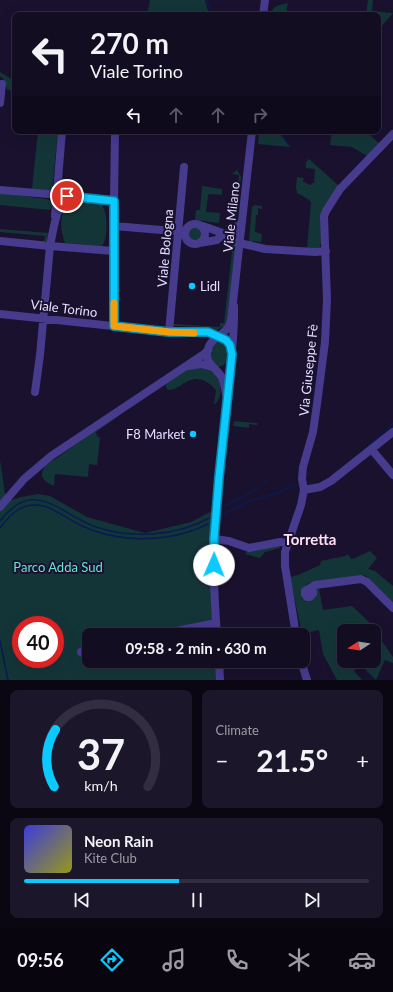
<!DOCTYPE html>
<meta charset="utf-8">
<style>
:root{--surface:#130d22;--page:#1c162a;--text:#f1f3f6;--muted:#9d9ca5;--line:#322d40;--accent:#0acaff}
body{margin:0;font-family:Lato,sans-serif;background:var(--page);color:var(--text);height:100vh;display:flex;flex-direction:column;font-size:15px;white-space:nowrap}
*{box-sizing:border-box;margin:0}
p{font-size:13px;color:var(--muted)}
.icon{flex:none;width:22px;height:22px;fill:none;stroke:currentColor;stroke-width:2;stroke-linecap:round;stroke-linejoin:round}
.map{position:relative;height:680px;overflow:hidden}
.drawer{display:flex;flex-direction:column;gap:10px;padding:10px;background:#0a0713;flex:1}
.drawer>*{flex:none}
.guide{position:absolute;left:12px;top:12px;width:369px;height:122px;border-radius:8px;box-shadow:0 4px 16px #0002,0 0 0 1px var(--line);background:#130d22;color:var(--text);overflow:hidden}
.needle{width:26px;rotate:258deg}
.buttons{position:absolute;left:337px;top:624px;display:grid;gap:8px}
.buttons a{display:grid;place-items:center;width:44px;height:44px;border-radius:8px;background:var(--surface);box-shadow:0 4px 16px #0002,0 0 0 1px var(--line);font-size:20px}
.speed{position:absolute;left:12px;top:616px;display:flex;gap:8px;font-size:20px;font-weight:700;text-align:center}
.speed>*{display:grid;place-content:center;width:52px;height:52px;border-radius:50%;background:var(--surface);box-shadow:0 4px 16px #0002,0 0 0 1px var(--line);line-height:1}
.speed .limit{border:6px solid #d22;background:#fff;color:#111}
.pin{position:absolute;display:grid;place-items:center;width:34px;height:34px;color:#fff;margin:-17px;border:2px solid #fff;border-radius:50%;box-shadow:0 1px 4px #0007}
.me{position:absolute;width:44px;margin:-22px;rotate:1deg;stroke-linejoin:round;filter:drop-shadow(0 0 3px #0008)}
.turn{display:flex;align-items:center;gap:14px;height:84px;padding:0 12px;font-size:18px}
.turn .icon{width:52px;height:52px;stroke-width:2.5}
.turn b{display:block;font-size:28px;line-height:34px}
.lanes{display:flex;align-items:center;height:38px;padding:0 12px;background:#0003;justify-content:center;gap:20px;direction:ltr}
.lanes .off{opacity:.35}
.big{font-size:30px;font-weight:700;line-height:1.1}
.drawer .card{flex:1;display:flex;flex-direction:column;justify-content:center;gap:6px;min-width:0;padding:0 14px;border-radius:8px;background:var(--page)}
.drawer .dial{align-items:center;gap:0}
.dial svg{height:104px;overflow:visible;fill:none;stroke:var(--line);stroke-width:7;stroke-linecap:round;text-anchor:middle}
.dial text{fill:var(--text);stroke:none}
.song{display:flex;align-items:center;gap:12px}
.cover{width:48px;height:48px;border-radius:6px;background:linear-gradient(135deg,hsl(240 70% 55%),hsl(60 70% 35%))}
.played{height:4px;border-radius:2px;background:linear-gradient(90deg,var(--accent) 45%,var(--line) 45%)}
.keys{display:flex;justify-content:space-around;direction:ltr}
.heat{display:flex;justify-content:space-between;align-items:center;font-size:22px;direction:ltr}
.drawer .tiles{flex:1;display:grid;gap:10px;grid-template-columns:1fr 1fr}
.card:last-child{grid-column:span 2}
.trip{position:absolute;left:82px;top:628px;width:228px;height:40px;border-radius:8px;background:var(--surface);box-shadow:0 4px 16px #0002,0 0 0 1px var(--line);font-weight:700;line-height:40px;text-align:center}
.tab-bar{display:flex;height:64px;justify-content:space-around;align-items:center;background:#08050e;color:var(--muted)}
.tab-bar .icon{width:28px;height:28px}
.tab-bar .current{color:var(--accent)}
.tab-bar b{font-size:18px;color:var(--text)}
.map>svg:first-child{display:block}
</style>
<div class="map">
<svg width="393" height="680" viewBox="0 0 393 680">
<rect width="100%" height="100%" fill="#19112e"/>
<path fill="#143538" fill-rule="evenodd" d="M 150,0 L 205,0 L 209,15 L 147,15 Z
M 368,0 L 373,0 L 372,11 L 393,13 L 380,28 L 378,26 L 378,15 L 366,15 Z
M 288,3 L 286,15 L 271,15 C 272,5 280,5 288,3 Z
M 0,72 L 15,81 L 15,93 L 7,89 L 3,78 L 0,77 Z
M 38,131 L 58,131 L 52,191 L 32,189 Z
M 259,131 L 278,131 L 290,147 L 258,144 Z
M 332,131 L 365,131 L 379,143 L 367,156 L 352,147 L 330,145 Z
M 309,159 L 339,186 L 321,218 L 321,241 L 320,247 L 318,248 L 307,249 L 311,202 L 308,199 L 297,193 L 296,187 L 297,177 L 304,178 L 303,182 L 307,183 L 307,184 L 311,185 L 312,183 L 314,183 L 315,169 L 306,168 L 306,162 Z
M 237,170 L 241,177 L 236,225 L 234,229 L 226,231 L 226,225 L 234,225 L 239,175 L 232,174 Z
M 202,186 L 222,189 L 222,195 L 209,194 L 208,196 L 206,212 L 220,213 L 219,223 L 195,220 L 196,210 L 200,210 Z
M 0,193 L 46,199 L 50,200 L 52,205 L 50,210 L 0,205 Z
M 68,200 L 100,203 C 109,210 108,238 102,246 L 65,243 C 59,227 60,215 68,200 Z
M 255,205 L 262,206 L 262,209 L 258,208 L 258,215 L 256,215 L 255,232 L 262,234 L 261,242 L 253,241 L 250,243 L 249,241 L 252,207 Z
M187 233a8 8 0 1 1 16 0a8 8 0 1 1-16 0Z
M 0,229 L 48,233 L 47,241 L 44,241 L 45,236 L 0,232 Z
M 228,244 L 236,246 L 227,320 L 224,326 L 217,330 L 204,327 L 174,326 L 174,324 L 220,327 L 220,323 L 224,323 L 232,252 L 227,251 Z
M 219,342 L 223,342 L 228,348 L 228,360 L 224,365 L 218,367 L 211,359 L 211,351 L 215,343 Z
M 192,367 C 198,368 205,368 211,371 C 222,377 224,397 214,405 L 216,390 C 206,379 196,375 183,384 C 178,387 174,390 168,390 L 166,387 L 166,384 L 184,371 Z
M 123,413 L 96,432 L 97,436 L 100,438 L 97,465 L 89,464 L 88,477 L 55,474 L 54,486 C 47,483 39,479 43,470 C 45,465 52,461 57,458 C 78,442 101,427 123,413 Z
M 234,421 L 257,423 L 257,425 L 249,424 L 249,428 L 233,426 Z
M 0,460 L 5,494 L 11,500 L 21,497 L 38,494 L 50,496 L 87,517 L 145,533 L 191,522 L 214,510 L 214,635 L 89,635 L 89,661 L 216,661 L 218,680 L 0,680 ZM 21,625 L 55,625 L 55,659 L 21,659 Z
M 279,544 L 280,548 L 265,552 L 260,558 L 245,554 L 248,551 Z
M 370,551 L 377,558 L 368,569 L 375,571 L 393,586 L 393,604 L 366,576 L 363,575 L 312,582 L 307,584 L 303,589 L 316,590 L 319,588 L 323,610 L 352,606 L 368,621 L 393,657 L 393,663 L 385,660 L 376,680 L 361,665 L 354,671 L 362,680 L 337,680 L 323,654 L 319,630 L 302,634 L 290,577 L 298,575 L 320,565 L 321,561 L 345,556 L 348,554 L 351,559 L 355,558 ZM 344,631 L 374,631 L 374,661 L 344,661 Z"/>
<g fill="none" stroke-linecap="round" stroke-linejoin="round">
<path stroke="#091b4f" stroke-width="1.5" d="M 207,0 L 211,15
M 279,131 L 290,146
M 391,178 L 393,178
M 364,450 L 393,423
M 264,483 L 267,480
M 220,509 L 258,488
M 224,514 L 249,501 L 276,494 L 289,487 L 300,485
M 0,521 C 35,476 59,514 96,527 C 131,539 177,536 209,518
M 0,528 C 10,515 20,504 37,505 C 52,506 66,518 78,524 C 118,544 169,543 208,524
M 0,641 L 8,680"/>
<path stroke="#473b8e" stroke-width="8" d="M 263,15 L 265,0
M 0,103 L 2,84
M 0,190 L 61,195
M 67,197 L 114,201 L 114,251 L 50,246 C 53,232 56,206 67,197 Z
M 114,201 L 115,131
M 55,216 L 62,131
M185 234a10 10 0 1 1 20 0a10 10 0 1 1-20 0Z
M 114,226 L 185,232
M 203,226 L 228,235 L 235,231 L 242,222
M 221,233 L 224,237 L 227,240 L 265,249 L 315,252 L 326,251
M 0,241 L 50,246 L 40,355 L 35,392
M 199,243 L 217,240 L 219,238 L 221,233
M 114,251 L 114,326
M 0,314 L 169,332 L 208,332 L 226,340 L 230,345 L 231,351
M 169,332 L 184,167
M 188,366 L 201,364 L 212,367
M 226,394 C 225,388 224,381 221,376 C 214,365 202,363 209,346 C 214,335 227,336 231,320 L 252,131
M 372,450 L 393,475
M 304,490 L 320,487 L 331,481 L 393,432
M 0,507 L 24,479 L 51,456 L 204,354 L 208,350
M 214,539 L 229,541 L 249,548 L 280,542 L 287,543
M 310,589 L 313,591 L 313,594 L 310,597 L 307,597 L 305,594 L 305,591 L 315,585 L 361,579 L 367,582 L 393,608
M 157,635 L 216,623
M 217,635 C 215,608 213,580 214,553 C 215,505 221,457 226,410 C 229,375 235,341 234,306
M 296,635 L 285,566 L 285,552 L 301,505 L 304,490 L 302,479 L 303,467 L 313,432 L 317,404 L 325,342 L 327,299 L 324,216 L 326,211 L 340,189 L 393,134
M 81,652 L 89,650
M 219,661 L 220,680
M 301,661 L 307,680"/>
</g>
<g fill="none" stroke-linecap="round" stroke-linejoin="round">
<g stroke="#0683a6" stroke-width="10">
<path id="route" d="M 67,196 L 114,201 L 114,326 L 169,332 L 208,332 L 226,340 L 230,345 L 232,354 L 230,374 L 219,477 L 214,539 L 214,565"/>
</g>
<use href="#route" stroke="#0acaff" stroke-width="7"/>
<path stroke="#f59e0b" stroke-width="7" d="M 114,303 L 114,326 L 169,332 L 194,333"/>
</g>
<g fill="#0acaff" stroke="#19112e" stroke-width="1.5">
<circle cx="192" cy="286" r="4"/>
<circle cx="193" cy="434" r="4"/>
</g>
<g text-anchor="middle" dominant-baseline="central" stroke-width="4" stroke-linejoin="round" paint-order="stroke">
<g font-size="13" fill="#e5deff" stroke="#19112e">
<text transform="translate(231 217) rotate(-84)">Viale Milano</text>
<text transform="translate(165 248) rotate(-85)">Viale Bologna</text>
<text transform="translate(64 308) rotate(7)">Viale Torino</text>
<text transform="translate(308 370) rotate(-84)">Via Giuseppe Fè</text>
</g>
<g font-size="13" fill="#e5deff" stroke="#19112e" text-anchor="start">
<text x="200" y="286">Lidl</text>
<text x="185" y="434" text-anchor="end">F8 Market</text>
</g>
<g font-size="13" fill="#63e5d4" stroke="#19112e">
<text x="58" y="567">Parco Adda Sud</text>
</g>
<g font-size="15" font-weight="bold" fill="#ffe0f0" stroke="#19112e">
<text x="310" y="539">Torretta</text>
</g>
</g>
</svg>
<div class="buttons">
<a><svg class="needle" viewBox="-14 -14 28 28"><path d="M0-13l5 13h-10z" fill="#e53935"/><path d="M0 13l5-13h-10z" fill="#9d9ca5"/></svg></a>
</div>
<div class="speed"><div class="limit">40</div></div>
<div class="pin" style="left:67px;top:196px;background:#d93025"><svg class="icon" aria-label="arrive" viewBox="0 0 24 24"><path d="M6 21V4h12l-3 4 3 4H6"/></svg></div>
<svg class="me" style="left:214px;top:565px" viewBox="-20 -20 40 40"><circle r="19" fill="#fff"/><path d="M0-13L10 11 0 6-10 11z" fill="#0acaff"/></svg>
<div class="trip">09:58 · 2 min · 630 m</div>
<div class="guide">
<div class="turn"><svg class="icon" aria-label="left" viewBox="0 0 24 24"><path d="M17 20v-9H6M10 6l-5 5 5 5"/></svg><div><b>270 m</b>Viale Torino</div></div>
<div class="lanes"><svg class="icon" aria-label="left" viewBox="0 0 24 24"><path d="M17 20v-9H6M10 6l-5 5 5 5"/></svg><svg class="icon off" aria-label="ahead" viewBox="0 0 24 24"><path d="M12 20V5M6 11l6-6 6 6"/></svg><svg class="icon off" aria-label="ahead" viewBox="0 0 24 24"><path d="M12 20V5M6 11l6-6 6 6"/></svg><svg class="icon off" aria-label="right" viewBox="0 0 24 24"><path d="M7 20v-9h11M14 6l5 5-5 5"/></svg></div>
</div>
</div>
<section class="drawer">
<div class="tiles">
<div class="card dial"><svg viewBox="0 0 100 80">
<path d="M14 69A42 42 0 1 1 86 69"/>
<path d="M14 69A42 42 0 0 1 15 25" stroke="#0acaff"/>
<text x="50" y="56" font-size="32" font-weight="700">37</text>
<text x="50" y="72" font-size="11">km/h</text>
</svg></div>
<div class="card"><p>Climate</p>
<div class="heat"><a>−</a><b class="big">21.5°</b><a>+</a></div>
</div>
<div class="card">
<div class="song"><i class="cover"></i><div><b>Neon Rain</b><p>Kite Club</p></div></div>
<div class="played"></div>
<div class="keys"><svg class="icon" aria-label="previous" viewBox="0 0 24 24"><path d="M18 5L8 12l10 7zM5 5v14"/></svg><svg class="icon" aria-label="pause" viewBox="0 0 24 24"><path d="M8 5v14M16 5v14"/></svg><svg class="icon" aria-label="next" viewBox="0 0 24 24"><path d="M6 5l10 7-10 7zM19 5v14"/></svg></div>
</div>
</div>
</section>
<nav class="tab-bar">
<b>09:56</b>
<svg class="icon current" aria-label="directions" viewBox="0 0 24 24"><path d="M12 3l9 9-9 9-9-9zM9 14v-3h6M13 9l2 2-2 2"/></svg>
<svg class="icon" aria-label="music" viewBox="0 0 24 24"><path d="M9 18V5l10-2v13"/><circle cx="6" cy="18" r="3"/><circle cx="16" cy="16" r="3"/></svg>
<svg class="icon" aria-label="phone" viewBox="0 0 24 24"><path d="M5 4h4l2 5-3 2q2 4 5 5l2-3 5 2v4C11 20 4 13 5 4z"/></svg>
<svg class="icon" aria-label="climate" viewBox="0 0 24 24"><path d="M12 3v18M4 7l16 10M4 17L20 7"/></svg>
<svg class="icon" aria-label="car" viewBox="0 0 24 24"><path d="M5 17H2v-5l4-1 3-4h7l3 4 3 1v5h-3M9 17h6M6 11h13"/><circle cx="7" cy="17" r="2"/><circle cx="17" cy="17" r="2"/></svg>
</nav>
